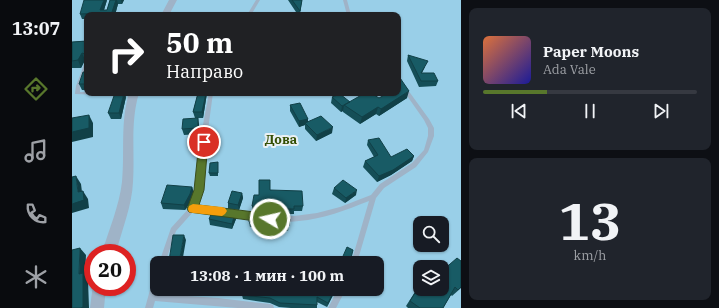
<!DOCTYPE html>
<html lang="ru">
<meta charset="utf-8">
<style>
:root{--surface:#171b24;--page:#20242c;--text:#f1f3f6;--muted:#9ea1a6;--line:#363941;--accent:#58772c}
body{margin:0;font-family:"IBM Plex Serif",serif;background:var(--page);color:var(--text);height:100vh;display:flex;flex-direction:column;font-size:15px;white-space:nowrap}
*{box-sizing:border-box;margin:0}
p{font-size:13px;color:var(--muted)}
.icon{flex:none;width:22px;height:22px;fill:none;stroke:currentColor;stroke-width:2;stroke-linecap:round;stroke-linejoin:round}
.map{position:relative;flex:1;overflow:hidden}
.sheet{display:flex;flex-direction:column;gap:8px;padding:8px;background:#0d0f14;width:258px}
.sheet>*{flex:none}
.banner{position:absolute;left:12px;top:12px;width:317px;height:84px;border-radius:8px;box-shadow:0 1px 3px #0004;background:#202124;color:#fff;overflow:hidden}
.tools{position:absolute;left:341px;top:216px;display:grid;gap:8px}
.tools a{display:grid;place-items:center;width:36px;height:36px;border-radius:8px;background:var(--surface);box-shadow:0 1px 3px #0004;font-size:20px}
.speed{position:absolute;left:12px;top:244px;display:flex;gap:8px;font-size:20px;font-weight:700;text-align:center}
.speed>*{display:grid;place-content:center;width:52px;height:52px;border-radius:50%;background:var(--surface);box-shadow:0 1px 3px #0004;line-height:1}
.speed .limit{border:6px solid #d22;background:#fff;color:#111}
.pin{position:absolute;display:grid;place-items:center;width:34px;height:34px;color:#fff;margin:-17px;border:2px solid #fff;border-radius:50%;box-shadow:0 1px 4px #0007}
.me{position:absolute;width:44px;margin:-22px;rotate:279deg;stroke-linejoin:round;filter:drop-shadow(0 0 3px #0008)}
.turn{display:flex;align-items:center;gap:14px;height:84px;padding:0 16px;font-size:18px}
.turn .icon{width:52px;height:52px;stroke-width:2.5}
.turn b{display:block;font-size:28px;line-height:34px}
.sheet .card{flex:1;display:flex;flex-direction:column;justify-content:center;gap:6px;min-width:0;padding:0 14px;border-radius:8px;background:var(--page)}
.sheet .dial{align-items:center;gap:0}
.dial b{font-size:52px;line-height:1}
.song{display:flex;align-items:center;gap:12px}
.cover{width:48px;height:48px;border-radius:6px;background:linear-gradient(135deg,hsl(20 70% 55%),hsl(240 70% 35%))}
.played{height:4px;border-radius:2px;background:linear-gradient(90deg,var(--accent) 30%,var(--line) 30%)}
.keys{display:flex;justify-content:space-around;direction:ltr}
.trip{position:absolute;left:78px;top:256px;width:234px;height:40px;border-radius:8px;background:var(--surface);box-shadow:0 1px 3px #0004;font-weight:800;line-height:40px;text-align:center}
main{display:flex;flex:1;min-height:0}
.dock{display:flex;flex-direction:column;width:72px;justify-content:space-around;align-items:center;background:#090b0e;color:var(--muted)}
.dock .icon{width:28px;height:28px}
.dock .on{color:var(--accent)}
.dock b{font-size:18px;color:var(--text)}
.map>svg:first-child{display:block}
</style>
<main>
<nav class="dock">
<b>13:07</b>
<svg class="icon on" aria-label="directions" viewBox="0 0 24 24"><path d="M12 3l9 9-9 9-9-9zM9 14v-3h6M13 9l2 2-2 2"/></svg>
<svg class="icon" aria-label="music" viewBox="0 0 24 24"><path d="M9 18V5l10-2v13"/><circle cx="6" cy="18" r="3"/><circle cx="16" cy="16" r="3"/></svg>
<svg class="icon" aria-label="phone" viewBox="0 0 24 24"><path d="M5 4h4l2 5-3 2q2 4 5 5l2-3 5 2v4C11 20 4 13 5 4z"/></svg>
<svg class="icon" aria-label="climate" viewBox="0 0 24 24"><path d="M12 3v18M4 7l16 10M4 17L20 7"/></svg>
</nav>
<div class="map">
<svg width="389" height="308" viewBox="0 0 389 308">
<rect width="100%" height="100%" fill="#e9f0f4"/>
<path fill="#99cfe8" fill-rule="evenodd" d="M 0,0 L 389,0 L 389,308 L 0,308 ZM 15,15 L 326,15 L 326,93 L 15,93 ZM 348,223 L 370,223 L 370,245 L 348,245 ZM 21,253 L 55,253 L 55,287 L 21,287 ZM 85,263 L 305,263 L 305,289 L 85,289 ZM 348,267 L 370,267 L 370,289 L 348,289 Z"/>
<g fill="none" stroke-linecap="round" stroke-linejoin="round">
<path fill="#9fb3c7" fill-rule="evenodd" d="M 184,0 L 188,0 L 179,15 L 175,15 Z
M 271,0 L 275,0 L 279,15 L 275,15 Z
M 13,62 L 15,62 L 15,69 L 8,86 L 8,92 L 15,92 L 15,93 L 64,93 L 64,94 L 62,96 L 3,94 L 3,93 L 4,86 Z
M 326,79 L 328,79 L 357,119 L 362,128 L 362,136 L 356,152 L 344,167 L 312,188 L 304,198 L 285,263 L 279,263 L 297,201 C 274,210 251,219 227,221 C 221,222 214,222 208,221 L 207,219 L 208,217 L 210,216 L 222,216 L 245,213 L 268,207 L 299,195 L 308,184 L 340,163 L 352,150 L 356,136 L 356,128 L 352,120 L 326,83 Z
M 137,93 L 141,93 L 136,130 L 129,197 L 124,207 L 185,214 L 187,215 L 188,217 L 187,219 L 185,220 L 121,212 L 104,231 L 93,263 L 87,263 L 99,228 L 118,207 L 123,197 L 130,130 Z
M 85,276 L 85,289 L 86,289 L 85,294 L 146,298 L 198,304 L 201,305 L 202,308 L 166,308 L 83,301 L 81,308 L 73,308 L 81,279 L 82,277 Z
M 266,289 L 274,289 L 264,308 L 256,308 Z"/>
<path fill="#9fb3c7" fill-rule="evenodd" d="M 97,0 L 105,0 L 97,15 L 89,15 Z
M 57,93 L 67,93 C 58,123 63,151 61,182 C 60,206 50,229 44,253 L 30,253 C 37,229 47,207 50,182 C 53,151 48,123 57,93 Z
M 21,284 L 21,287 L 34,287 L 32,308 L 18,308 Z"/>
</g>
<path fill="#154e57" d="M 35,0 L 32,10 L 35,10 L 38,0 L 52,0 L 50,4 L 46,4 L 43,15 L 15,15 L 15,19 L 10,19 L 8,14 Z
M 216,0 L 230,0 L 228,15 L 226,15 Z
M 15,41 L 15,64 L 14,61 L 13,60 L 9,68 L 0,68 L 0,42 Z
M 336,55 L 353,67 L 350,73 L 366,81 L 364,86 L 347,87 L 335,61 Z
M 15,72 L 15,90 L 10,90 L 7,84 Z
M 326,75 L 335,98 L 307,116 L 304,114 L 288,124 L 271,112 L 271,111 L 269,112 L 259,103 L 260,97 L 278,102 L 307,98 L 326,93 Z
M 126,93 L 135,93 L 131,118 L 123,118 L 121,112 Z
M 54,97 L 49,119 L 39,119 L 36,113 Z
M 218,105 L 236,119 L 236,122 L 260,133 L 244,141 L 233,129 L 233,125 L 227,127 L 218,111 Z
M 127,124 L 127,134 L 112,135 L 110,129 Z
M 296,140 L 319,157 L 342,156 L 340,161 L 319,175 L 305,182 L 291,167 L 293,161 L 302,157 L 295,145 Z
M 146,162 L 146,176 L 138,176 L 137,173 Z
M 120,187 L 122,193 L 120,200 L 113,210 L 91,209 L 89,203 Z
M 262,188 L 284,195 L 273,203 L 260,194 Z
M 198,190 L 231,206 L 230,211 L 222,211 L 222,214 L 201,214 L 180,212 L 180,206 L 187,195 Z
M 170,193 L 171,198 L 167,210 L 156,209 L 156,203 Z
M 137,219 L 164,219 L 160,229 L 138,225 Z
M 218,219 L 216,231 L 178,227 L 177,222 Z
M 389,261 L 389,288 L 380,296 L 379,295 L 371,308 L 336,308 L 334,306 L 348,284 L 348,289 Z
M 91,289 L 122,289 L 121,295 L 93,293 Z
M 264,289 L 255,307 L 245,302 L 245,308 L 219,308 L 207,307 L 198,303 L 171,299 L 170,295 Z"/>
<path fill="#114047" d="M 32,0 L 35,0 L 31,13 L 28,10 Z
M 44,0 L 45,0 L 46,4 L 43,15 L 39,15 Z
M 49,0 L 52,0 L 50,4 Z
M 10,53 L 13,60 L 9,68 L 6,60 Z
M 337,91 L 335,98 L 307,116 L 309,109 Z
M 52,93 L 53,93 L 54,97 L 49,119 L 47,113 Z
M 134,93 L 135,93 L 131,118 L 130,112 Z
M 272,105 L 271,111 L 269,112 L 270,106 Z
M 306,107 L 304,114 L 288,124 L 290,117 Z
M 17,115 L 21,123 L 21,137 L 0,142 L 0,132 Z
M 126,118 L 127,124 L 127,134 L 126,128 Z
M 236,119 L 236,125 L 233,123 L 233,125 L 227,127 L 227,121 Z
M 261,127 L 260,133 L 244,141 L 245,135 Z
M 342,156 L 340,161 L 319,175 L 305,182 L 307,176 Z
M 4,176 L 9,184 L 11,200 L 6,192 Z
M 120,187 L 122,193 L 120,200 L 113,210 L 112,205 Z
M 285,190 L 284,195 L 273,203 L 274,198 Z
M 11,191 L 16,199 L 17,208 L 0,213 L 0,204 Z
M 170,193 L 171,198 L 167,210 L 166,205 Z
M 163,213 L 164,219 L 160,229 L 160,224 Z
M 112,235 L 114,240 L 110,263 L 107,263 Z
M 8,248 L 14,255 L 13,276 L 16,280 L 17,308 L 9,308 L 7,274 Z
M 119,289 L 122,289 L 121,295 L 119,290 Z
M 263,289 L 264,289 L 255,307 L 256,303 Z"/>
<path fill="#185b65" stroke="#114047" d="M 12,0 L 32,0 L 28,10 L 35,10 L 38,0 L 44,0 L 39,15 L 31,15 L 32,13 L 8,14 Z
M 220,0 L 230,0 L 228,11 Z
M 15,41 L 15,60 L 14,60 L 13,54 L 10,53 L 6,60 L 0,61 L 0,42 Z
M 336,55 L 356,61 L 349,73 L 362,73 L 366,81 L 349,81 Z
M 11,72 L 15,72 L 15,84 L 7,84 Z
M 326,75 L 337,91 L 309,109 L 306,107 L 290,117 L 272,105 L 293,93 L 299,93 L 307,98 L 316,93 L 326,93 L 326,87 L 327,86 L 326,85 Z
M 43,93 L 52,93 L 47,113 L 36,113 Z
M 126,93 L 134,93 L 130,112 L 121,112 Z
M 268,94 L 278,102 L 270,106 L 260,97 Z
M 228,103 L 236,119 L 227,121 L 218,105 Z
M 17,115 L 17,128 L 0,132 L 0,118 Z
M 249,116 L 261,127 L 245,135 L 233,123 Z
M 126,118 L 126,128 L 110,129 L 111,119 Z
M 307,138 L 319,157 L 335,149 L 342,156 L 321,170 L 307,176 L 293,161 L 306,155 L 296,140 Z
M 146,162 L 146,173 L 137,173 L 138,163 Z
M 4,176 L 6,192 L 11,191 L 12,200 L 0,204 L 0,177 Z
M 187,180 L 198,180 L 198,190 L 230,191 L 231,206 L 222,206 L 222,209 L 201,209 L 180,206 L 182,195 L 187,195 Z
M 271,180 L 285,190 L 274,198 L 262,188 Z
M 95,185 L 120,187 L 118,194 L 112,205 L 89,203 Z
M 160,191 L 170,193 L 166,205 L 156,203 Z
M 141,210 L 163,213 L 160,224 L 137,219 Z
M 178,215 L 218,219 L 217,226 L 177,222 Z
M 101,235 L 112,235 L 107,263 L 98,263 L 98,261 L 97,261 Z
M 275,247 L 281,250 L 279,258 L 281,260 L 279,263 L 268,263 Z
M 8,248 L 7,274 L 11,273 L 11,307 L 9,308 L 0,308 L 0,250 Z
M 385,258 L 389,261 L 389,287 L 386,290 L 383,287 L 371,308 L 348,308 L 338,301 L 348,285 L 348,289 L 370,289 L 370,271 Z
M 100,289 L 119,289 L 119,290 Z
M 171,289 L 263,289 L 256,303 L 245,297 L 245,305 L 208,303 L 198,298 L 170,295 Z"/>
<path fill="#58772c" stroke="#394d1d" d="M 132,139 L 136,142 L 132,190 L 127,205 L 198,214 L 202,215 L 203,219 L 202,222 L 198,223 L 117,212 L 115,209 L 122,190 L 127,142 Z"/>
<path fill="#f59e0b" d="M 121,204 L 150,207 L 153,208 L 155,211 L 153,214 L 150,216 L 121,213 L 117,212 L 116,209 L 117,206 Z"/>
<g text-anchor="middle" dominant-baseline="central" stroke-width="4" stroke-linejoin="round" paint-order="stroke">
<g font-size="13" font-weight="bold" fill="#354f04" stroke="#e9f0f4">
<text x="209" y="139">Дова</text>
</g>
</g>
</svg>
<div class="tools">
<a><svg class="icon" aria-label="search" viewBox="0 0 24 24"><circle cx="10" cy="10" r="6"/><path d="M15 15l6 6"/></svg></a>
<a><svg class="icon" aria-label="layers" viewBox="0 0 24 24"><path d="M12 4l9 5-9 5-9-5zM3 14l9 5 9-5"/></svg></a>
</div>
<div class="speed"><div class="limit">20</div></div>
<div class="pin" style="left:132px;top:142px;background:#d93025"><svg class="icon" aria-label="arrive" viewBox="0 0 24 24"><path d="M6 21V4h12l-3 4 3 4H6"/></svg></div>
<svg class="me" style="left:198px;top:219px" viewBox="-20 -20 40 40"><circle r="17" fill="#58772c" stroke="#fff" stroke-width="3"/><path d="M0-11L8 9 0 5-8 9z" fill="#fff"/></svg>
<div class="trip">13:08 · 1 мин · 100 m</div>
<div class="banner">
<div class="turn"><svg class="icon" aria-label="right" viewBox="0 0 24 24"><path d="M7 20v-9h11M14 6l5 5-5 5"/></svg><div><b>50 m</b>Направо</div></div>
</div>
</div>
<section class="sheet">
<div class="card">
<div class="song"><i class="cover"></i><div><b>Paper Moons</b><p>Ada Vale</p></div></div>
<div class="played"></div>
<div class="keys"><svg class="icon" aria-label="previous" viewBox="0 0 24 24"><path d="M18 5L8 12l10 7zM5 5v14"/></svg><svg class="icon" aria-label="pause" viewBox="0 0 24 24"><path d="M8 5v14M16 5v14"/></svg><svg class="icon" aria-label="next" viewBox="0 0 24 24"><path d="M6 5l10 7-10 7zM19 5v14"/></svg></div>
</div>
<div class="card dial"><b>13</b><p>km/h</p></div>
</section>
</main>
